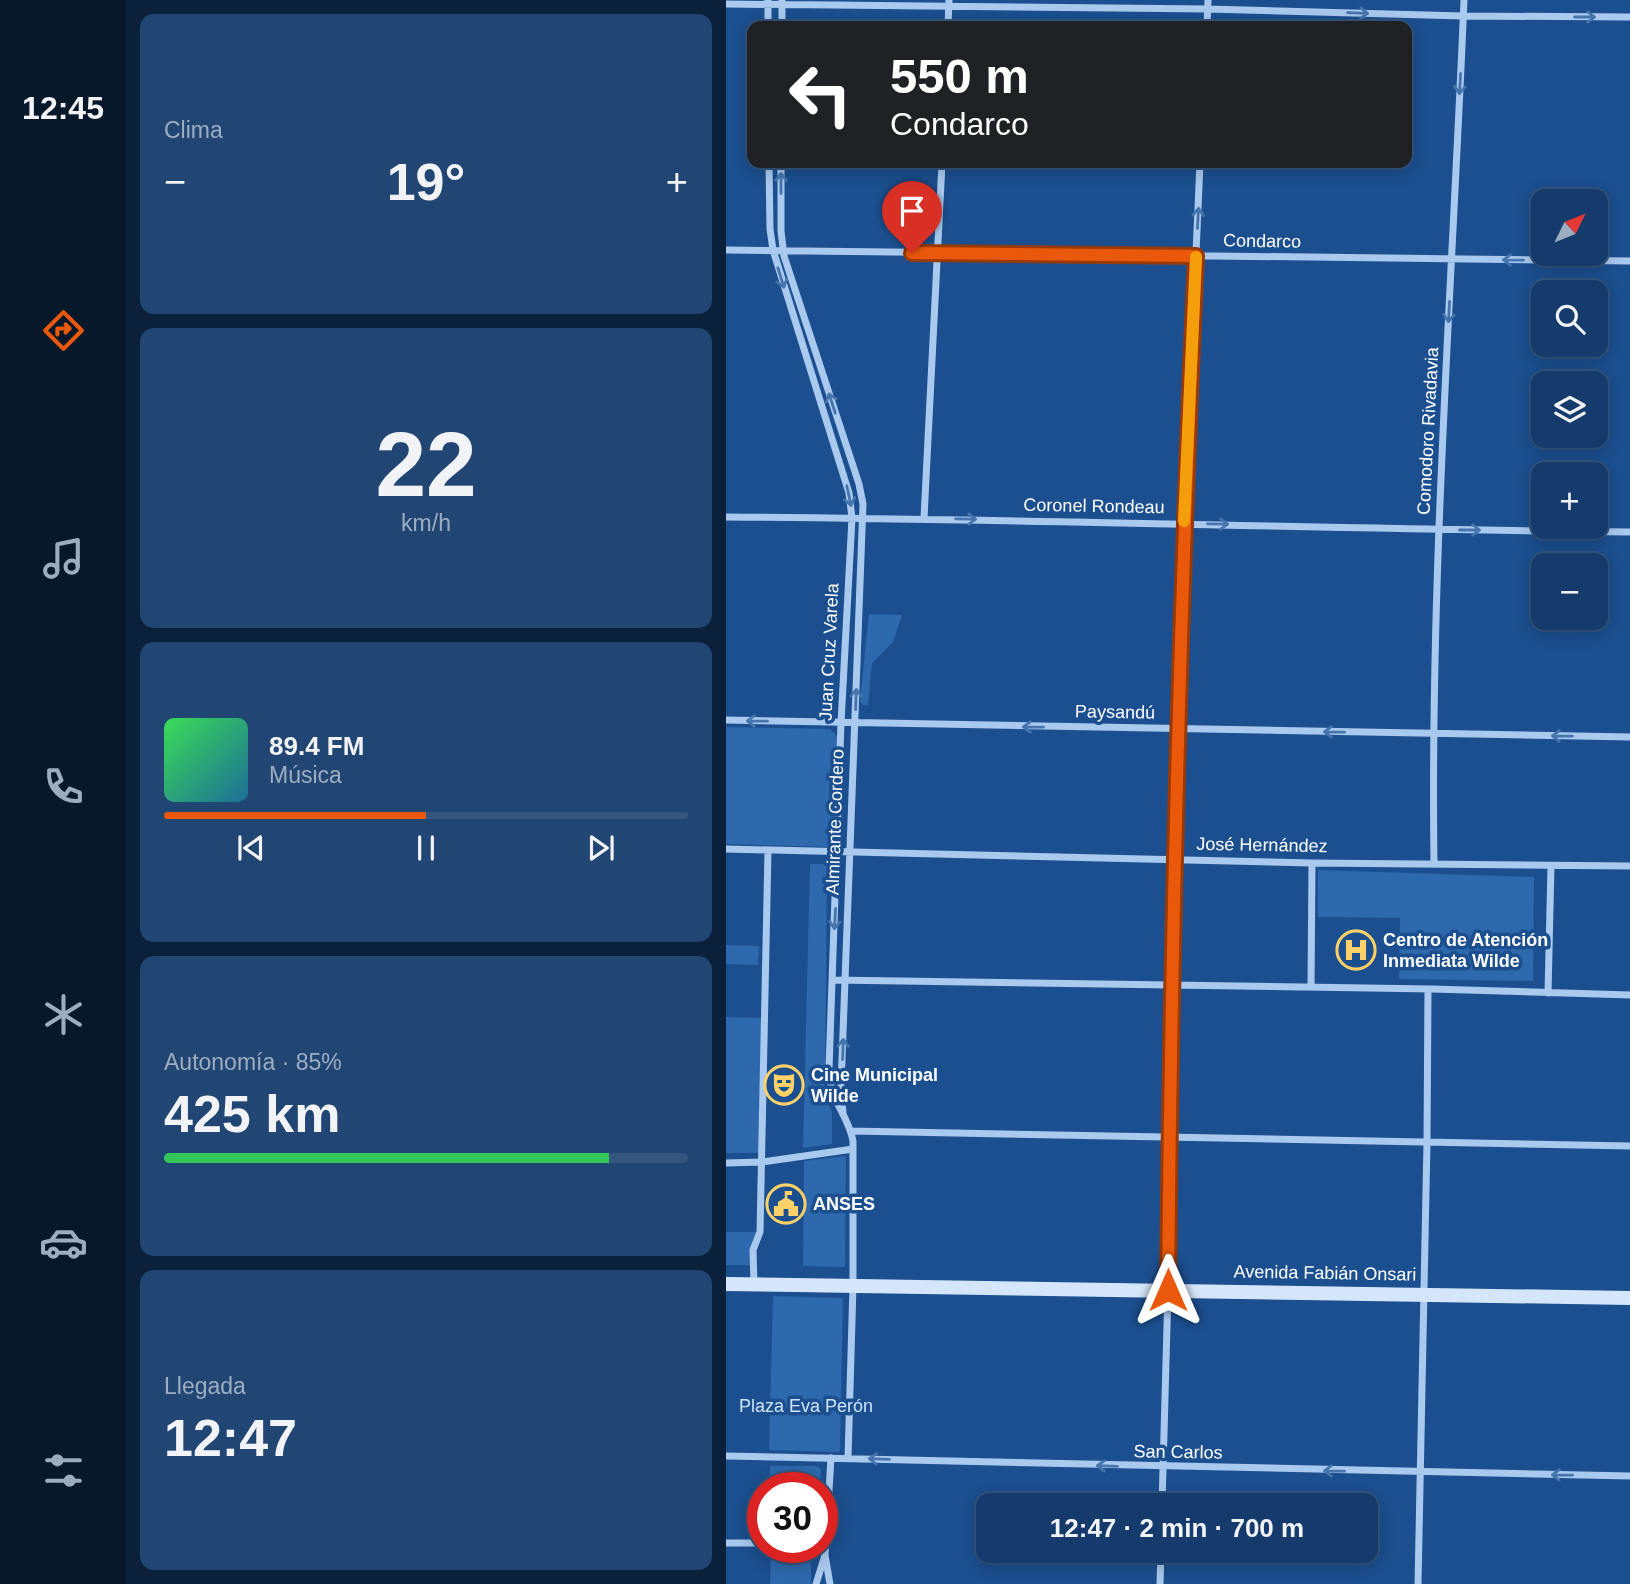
<!DOCTYPE html>
<html lang="es">
<meta charset="utf-8">
<style>
:root{--surface:#143b6b;--page:#214673;--text:#f1f3f6;--muted:#9dadc1;--line:#33557e;--accent:#ea580c}
body{margin:0;font-family:Arial,sans-serif;background:var(--page);color:var(--text);height:100vh;display:flex;flex-direction:column;font-size:26px;white-space:nowrap}
*{box-sizing:border-box;margin:0}
p{font-size:23px;color:var(--muted)}
.icon{flex:none;width:38px;height:38px;fill:none;stroke:currentColor;stroke-width:2;stroke-linecap:round;stroke-linejoin:round}
.map{position:relative;flex:1;overflow:hidden}
.drawer{display:flex;flex-direction:column;gap:14px;padding:14px;background:#0b203b;width:600px}
.drawer>*{flex:none}
.guide{position:absolute;left:21px;top:21px;width:665px;height:147px;border-radius:14px;box-shadow:0 4px 18px #0003,0 0 0 2px var(--line);background:#202124;color:#fff;overflow:hidden}
.needle{width:46px;rotate:47deg}
.fabs{position:absolute;left:805px;top:189px;display:grid;gap:14px}
.fabs a{display:grid;place-items:center;width:77px;height:77px;border-radius:14px;background:var(--surface);box-shadow:0 4px 18px #0003,0 0 0 2px var(--line);font-size:35px}
.speed{position:absolute;left:21px;top:1472px;display:flex;gap:14px;font-size:35px;font-weight:700;text-align:center}
.speed>*{display:grid;place-content:center;width:91px;height:91px;border-radius:50%;background:var(--surface);box-shadow:0 4px 18px #0003,0 0 0 2px var(--line);line-height:1}
.speed .limit{border:10px solid #d22;background:#fff;color:#111}
.pin{position:absolute;display:grid;place-items:center;width:60px;height:60px;color:#fff;margin:-72px -30px;border-radius:50% 50% 50% 0;rotate:-45deg;box-shadow:0 0 7px #0007}
.pin .icon{rotate:45deg}
.me{position:absolute;width:77px;margin:-38px;rotate:0deg;stroke-linejoin:round;filter:drop-shadow(0 0 5px #0008)}
.turn{display:flex;align-items:center;gap:24px;height:147px;padding:0 28px;font-size:32px}
.turn .icon{width:91px;height:91px;stroke-width:2.5}
.turn b{display:block;font-size:49px;line-height:60px}
.big{font-size:52px;font-weight:800;line-height:1.1}
.drawer .widget{flex:1;display:flex;flex-direction:column;justify-content:center;gap:10px;min-width:0;padding:0 24px;border-radius:14px;background:var(--page)}
.drawer .dial{align-items:center;gap:0}
.dial b{font-size:91px;line-height:1}
.song{display:flex;align-items:center;gap:21px}
.cover{width:84px;height:84px;border-radius:10px;background:linear-gradient(135deg,hsl(130 70% 55%),hsl(200 70% 35%))}
.played{height:7px;border-radius:4px;background:linear-gradient(90deg,var(--accent) 50%,var(--line) 50%)}
.keys{display:flex;justify-content:space-around;direction:ltr}
.heat{display:flex;justify-content:space-between;align-items:center;font-size:38px;direction:ltr}
.charge{height:10px;border-radius:5px;background:linear-gradient(90deg,#34c759 85%,var(--line) 0)}
.trip{position:absolute;left:250px;top:1493px;width:402px;height:70px;border-radius:14px;background:var(--surface);box-shadow:0 4px 18px #0003,0 0 0 2px var(--line);font-weight:800;line-height:70px;text-align:center}
main{display:flex;flex:1;min-height:0}
.dock{display:flex;flex-direction:column;width:126px;justify-content:space-around;align-items:center;background:#08182b;color:var(--muted)}
.dock .icon{width:49px;height:49px}
.dock .selected{color:var(--accent)}
.dock b{font-size:32px;color:var(--text)}
.map>svg:first-child{display:block}
</style>
<main>
<nav class="dock">
<b>12:45</b>
<svg class="icon selected" aria-label="directions" viewBox="0 0 24 24"><path d="M12 3l9 9-9 9-9-9zM9 14v-3h6M13 9l2 2-2 2"/></svg>
<svg class="icon" aria-label="music" viewBox="0 0 24 24"><path d="M9 18V5l10-2v13"/><circle cx="6" cy="18" r="3"/><circle cx="16" cy="16" r="3"/></svg>
<svg class="icon" aria-label="phone" viewBox="0 0 24 24"><path d="M5 4h4l2 5-3 2q2 4 5 5l2-3 5 2v4C11 20 4 13 5 4z"/></svg>
<svg class="icon" aria-label="climate" viewBox="0 0 24 24"><path d="M12 3v18M4 7l16 10M4 17L20 7"/></svg>
<svg class="icon" aria-label="car" viewBox="0 0 24 24"><path d="M5 17H2v-5l4-1 3-4h7l3 4 3 1v5h-3M9 17h6M6 11h13"/><circle cx="7" cy="17" r="2"/><circle cx="17" cy="17" r="2"/></svg>
<svg class="icon" aria-label="filters" viewBox="0 0 24 24"><path d="M4 7h16M4 17h16"/><circle cx="9" cy="7" r="2"/><circle cx="15" cy="17" r="2"/></svg>
</nav>
<section class="drawer">
<div class="widget"><p>Clima</p>
<div class="heat"><a>−</a><b class="big">19°</b><a>+</a></div>
</div>
<div class="widget dial"><b>22</b><p>km/h</p></div>
<div class="widget">
<div class="song"><i class="cover"></i><div><b>89.4 FM</b><p>Música</p></div></div>
<div class="played"></div>
<div class="keys"><svg class="icon" aria-label="previous" viewBox="0 0 24 24"><path d="M18 5L8 12l10 7zM5 5v14"/></svg><svg class="icon" aria-label="pause" viewBox="0 0 24 24"><path d="M8 5v14M16 5v14"/></svg><svg class="icon" aria-label="next" viewBox="0 0 24 24"><path d="M6 5l10 7-10 7zM19 5v14"/></svg></div>
</div>
<div class="widget"><p>Autonomía · 85%</p><b class="big">425 km</b><div class="charge"></div></div>
<div class="widget"><p>Llegada</p><b class="big">12:47</b></div>
</section>
<div class="map">
<svg width="904" height="1584" viewBox="0 0 904 1584">
<rect width="100%" height="100%" fill="#1b4f8f"/>
<path fill="#2e69ad" d="M 143,614 L 176,615 L 167,642 L 146,663 L 142,706 L 137,705 L 134,701 Z
M 0,727 L 104,729 L 111,736 L 107,847 L 0,844 Z
M 84,864 L 101,864 L 99,1094 L 106,1113 L 106,1144 L 77,1148 Z
M 592,870 L 808,877 L 807,981 L 673,979 L 674,918 L 592,917 Z
M 0,945 L 33,946 L 32,965 L 0,964 Z
M 0,1017 L 38,1018 L 36,1153 L 0,1153 Z
M 120,1156 L 119,1267 L 77,1266 L 78,1161 Z
M 0,1232 L 34,1232 L 27,1265 L 0,1265 Z
M 47,1296 L 117,1298 L 114,1452 L 43,1450 Z
M 44,1466 L 91,1466 L 95,1469 L 94,1487 L 44,1487 Z
M 45,1549 L 85,1551 L 85,1584 L 44,1584 Z"/>
<g fill="none" stroke-linecap="round" stroke-linejoin="round">
<path stroke="#a9c9ee" stroke-width="7" d="M 42,1 L 42,26
M 0,4 L 481,9 L 737,16 L 904,17
M 56,26 L 56,0
M 222,26 L 223,0
M 481,26 L 482,0
M 43,163 L 44,229 L 47,250 L 123,493 L 126,518 L 115,723 L 103,1069 C 103,1101 122,1113 127,1141 L 127,1286 L 122,1458
M 55,163 L 55,231 L 58,256 L 133,484 L 137,504 L 115,1086 L 117,1113
M 0,250 L 904,261
M 0,517 C 301,519 602,529 904,532
M 198,518 L 216,163
M 0,720 L 904,737
M 0,849 L 586,863 L 904,866
M 708,863 C 704,575 726,288 738,0
M 107,980 L 706,989 L 904,995
M 585,987 L 586,863
M 822,993 L 825,866
M 125,1131 L 904,1146
M 0,1163 L 36,1162 L 127,1149
M 28,1284 L 27,1250 L 34,1232 L 42,850
M 0,1456 L 904,1476
M 436,1505 L 442,1290 L 445,986 L 452,729 L 458,524 L 474,163
M 0,1543 L 37,1543
M 90,1584 L 99,1555
M 104,1584 L 99,1555 L 105,1458
M 434,1584 L 435,1550
M 692,1584 L 701,1142 L 702,989"/>
<path stroke="#d6e6fa" stroke-width="14" d="M 0,1284 L 904,1298"/>
</g>
<defs><path id="oneway-shaft" d="M-6 0H5M1.5-3L5.5 0L1.5 3" fill="none" stroke-width="1.6" stroke-linecap="round" stroke-linejoin="round" transform="scale(1.75)"/></defs>
<g stroke="#4674ac">
<use href="#oneway-shaft" transform="translate(632 13) rotate(2)"/>
<use href="#oneway-shaft" transform="translate(859 17)"/>
<use href="#oneway-shaft" transform="translate(734 84) rotate(93)"/>
<use href="#oneway-shaft" transform="translate(55 183) rotate(-90)"/>
<use href="#oneway-shaft" transform="translate(472 218) rotate(-87)"/>
<use href="#oneway-shaft" transform="translate(787 260) rotate(-179)"/>
<use href="#oneway-shaft" transform="translate(55 278) rotate(73)"/>
<use href="#oneway-shaft" transform="translate(723 312) rotate(93)"/>
<use href="#oneway-shaft" transform="translate(106 403) rotate(-108)"/>
<use href="#oneway-shaft" transform="translate(123 496) rotate(78)"/>
<use href="#oneway-shaft" transform="translate(240 519) rotate(1)"/>
<use href="#oneway-shaft" transform="translate(492 524) rotate(1)"/>
<use href="#oneway-shaft" transform="translate(744 530)"/>
<use href="#oneway-shaft" transform="translate(130 699) rotate(-88)"/>
<use href="#oneway-shaft" transform="translate(31 721) rotate(-179)"/>
<use href="#oneway-shaft" transform="translate(307 727) rotate(-179)"/>
<use href="#oneway-shaft" transform="translate(608 732) rotate(-179)"/>
<use href="#oneway-shaft" transform="translate(836 736) rotate(-179)"/>
<use href="#oneway-shaft" transform="translate(109 919) rotate(93)"/>
<use href="#oneway-shaft" transform="translate(117 1049) rotate(-88)"/>
<use href="#oneway-shaft" transform="translate(153 1459) rotate(-178)"/>
<use href="#oneway-shaft" transform="translate(381 1466) rotate(-178)"/>
<use href="#oneway-shaft" transform="translate(608 1471) rotate(-179)"/>
<use href="#oneway-shaft" transform="translate(836 1475) rotate(-179)"/>
</g>
<g fill="none" stroke-linecap="round" stroke-linejoin="round">
<g stroke="#983908" stroke-width="18">
<path id="route" d="M 186,253 L 470,256 C 454,601 445,945 442,1290"/>
</g>
<use href="#route" stroke="#ea580c" stroke-width="12"/>
<path stroke="#f59e0b" stroke-width="12" d="M 458,521 L 470,257"/>
</g>
<defs>
<g id="hospital-ring" transform="scale(2.0125)"><circle r="9.5" fill="#1b4f8f" stroke="#ffd166" stroke-width="1.5"/><path d="M-5-5h3v3.5h4V-5h3V5h-3V1.5h-4V5h-3Z" fill="#ffd166"/></g>
<g id="theatre-ring" transform="scale(2.0125)"><circle r="9.5" fill="#1b4f8f" stroke="#ffd166" stroke-width="1.5"/><path d="M-5-5.5Q0-4 5-5.5V0Q5 5 0 6Q-5 5-5 0ZM-3.3-2.5H-1v1.5H-3.3ZM1-2.5H3.3v1.5H1ZM-2.8 1Q0 5.5 2.8 1Z" fill="#ffd166"/></g>
<g id="civic-ring" transform="scale(2.0125)"><circle r="9.5" fill="#1b4f8f" stroke="#ffd166" stroke-width="1.5"/><path d="M-.6-6.5H3V-4.5H.6V-3L4-1V1h2V6H-6V1h2V-1L-.6-3ZM-1.2 2.5V6h2.4V2.5Z" fill="#ffd166"/></g>
</defs>
<g fill-rule="evenodd">
<use href="#hospital-ring" x="630" y="950"/>
<use href="#theatre-ring" x="58" y="1085"/>
<use href="#civic-ring" x="60" y="1204"/>
</g>
<g text-anchor="middle" dominant-baseline="central" stroke-width="7" stroke-linejoin="round" paint-order="stroke">
<g font-size="18" fill="#fff" stroke="#1b4f8f">
<text transform="translate(536 241) rotate(1)">Condarco</text>
<text transform="translate(702 431) rotate(-87)">Comodoro Rivadavia</text>
<text transform="translate(368 506) rotate(1)">Coronel Rondeau</text>
<text transform="translate(103 652) rotate(-87)">Juan Cruz Varela</text>
<text transform="translate(389 712) rotate(1)">Paysandú</text>
<text transform="translate(109 822) rotate(-88)">Almirante Cordero</text>
<text transform="translate(536 845) rotate(1)">José Hernández</text>
<text transform="translate(599 1273) rotate(1)">Avenida Fabián Onsari</text>
<text transform="translate(452 1452) rotate(1)">San Carlos</text>
</g>
<g font-size="18" font-weight="bold" fill="#fff" stroke="#1b4f8f" text-anchor="start">
<text x="657" y="940">Centro de Atención<tspan x="657" dy="21">Inmediata Wilde</tspan></text>
<text x="85" y="1075">Cine Municipal<tspan x="85" dy="21">Wilde</tspan></text>
<text x="87" y="1204">ANSES</text>
</g>
<g font-size="18" fill="#cfe3fa" stroke="#1b4f8f">
<text x="80" y="1406">Plaza Eva Perón</text>
</g>
</g>
</svg>
<div class="fabs">
<a><svg class="needle" viewBox="-14 -14 28 28"><path d="M0-13l5 13h-10z" fill="#e53935"/><path d="M0 13l5-13h-10z" fill="#9dadc1"/></svg></a>
<a><svg class="icon" aria-label="search" viewBox="0 0 24 24"><circle cx="10" cy="10" r="6"/><path d="M15 15l6 6"/></svg></a>
<a><svg class="icon" aria-label="layers" viewBox="0 0 24 24"><path d="M12 4l9 5-9 5-9-5zM3 14l9 5 9-5"/></svg></a>
<a>+</a>
<a>−</a>
</div>
<div class="speed"><div class="limit">30</div></div>
<div class="pin" style="left:186px;top:253px;background:#d93025"><svg class="icon" aria-label="arrive" viewBox="0 0 24 24"><path d="M6 21V4h12l-3 4 3 4H6"/></svg></div>
<svg class="me" style="left:442px;top:1290px" viewBox="-20 -20 40 40"><path d="M0-17L14 15 0 8-14 15z" fill="#ea580c" stroke="#fff" stroke-width="4"/></svg>
<div class="trip">12:47 · 2 min · 700 m</div>
<div class="guide">
<div class="turn"><svg class="icon" aria-label="left" viewBox="0 0 24 24"><path d="M17 20v-9H6M10 6l-5 5 5 5"/></svg><div><b>550 m</b>Condarco</div></div>
</div>
</div>
</main>
